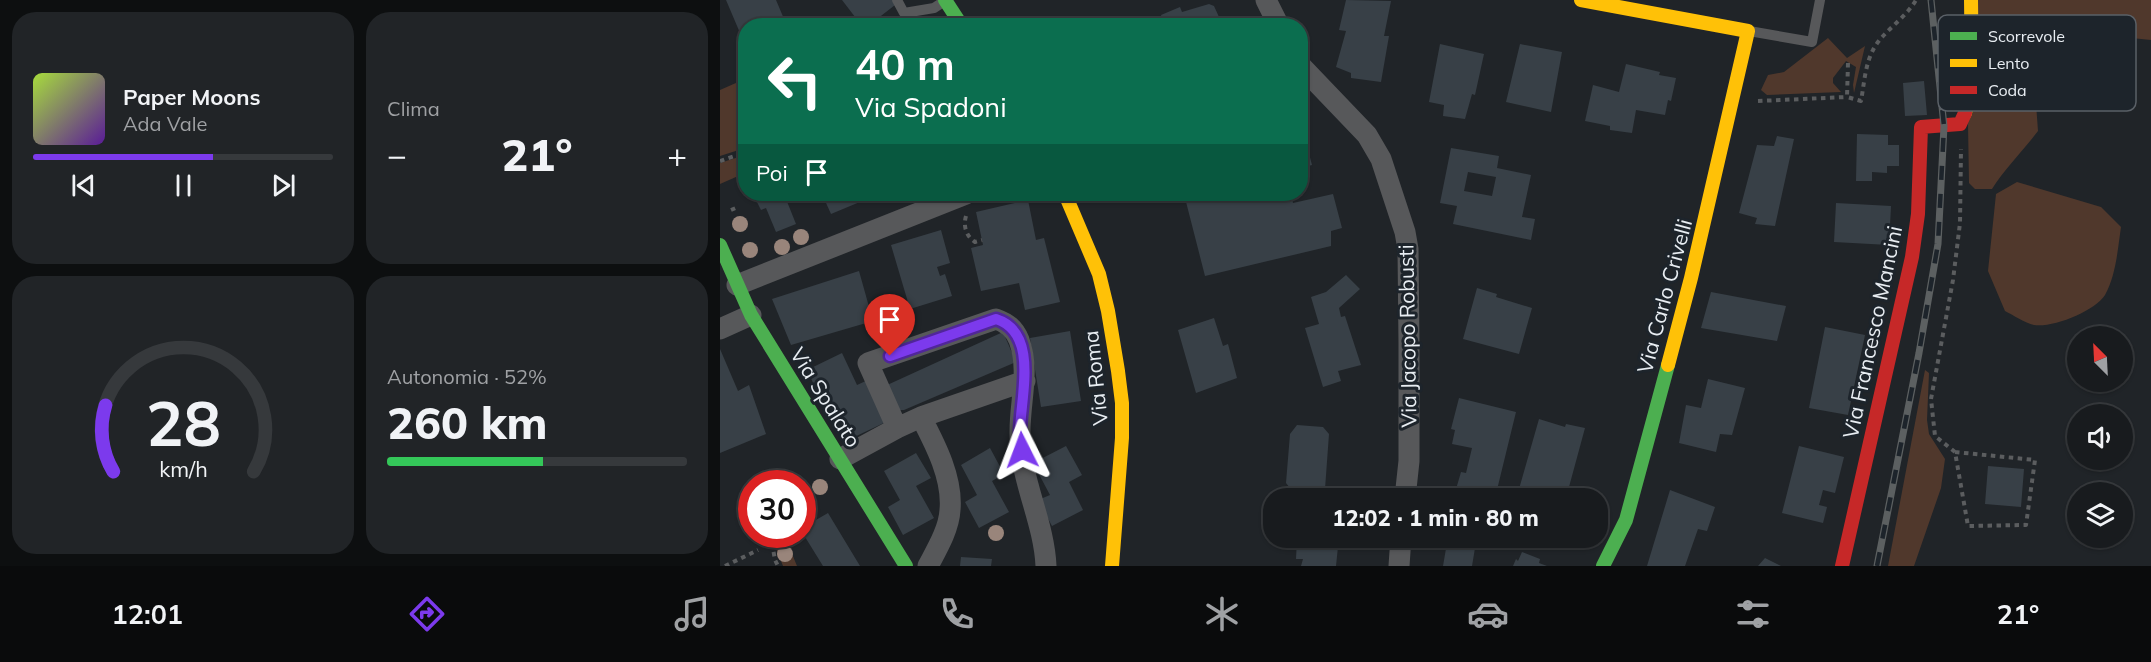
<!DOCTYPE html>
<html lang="it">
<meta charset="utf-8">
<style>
:root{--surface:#181b1e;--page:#212427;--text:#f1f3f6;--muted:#9fa1a4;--line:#36393c;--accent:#7c3aed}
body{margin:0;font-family:Mulish,sans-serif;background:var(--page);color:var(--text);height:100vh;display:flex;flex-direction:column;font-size:22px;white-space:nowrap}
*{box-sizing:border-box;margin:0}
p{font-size:20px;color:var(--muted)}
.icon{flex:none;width:33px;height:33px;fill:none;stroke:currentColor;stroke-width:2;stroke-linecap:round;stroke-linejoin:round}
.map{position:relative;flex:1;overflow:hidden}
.sheet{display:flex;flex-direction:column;gap:12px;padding:12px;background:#0d0f10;width:720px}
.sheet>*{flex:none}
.top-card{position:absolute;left:18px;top:18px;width:570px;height:183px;border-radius:24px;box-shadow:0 2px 4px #0004,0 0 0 2px var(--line);background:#0b6e4f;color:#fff;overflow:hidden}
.needle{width:39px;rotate:336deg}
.buttons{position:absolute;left:1347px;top:326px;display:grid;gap:12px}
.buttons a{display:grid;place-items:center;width:66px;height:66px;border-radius:50%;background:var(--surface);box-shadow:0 2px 4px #0004,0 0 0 2px var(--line);font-size:30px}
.speed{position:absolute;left:18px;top:470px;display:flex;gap:12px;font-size:30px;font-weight:700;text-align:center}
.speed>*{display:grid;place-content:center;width:78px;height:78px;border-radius:50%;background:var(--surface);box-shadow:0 2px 4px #0004,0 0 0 2px var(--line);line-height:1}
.speed .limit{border:9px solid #d22;background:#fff;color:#111}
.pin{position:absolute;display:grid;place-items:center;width:51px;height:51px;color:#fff;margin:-62px -26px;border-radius:50% 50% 50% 0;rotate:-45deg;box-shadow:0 0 6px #0007}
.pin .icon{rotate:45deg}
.me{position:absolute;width:66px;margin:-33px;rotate:357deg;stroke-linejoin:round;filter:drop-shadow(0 0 4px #0008)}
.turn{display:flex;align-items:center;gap:21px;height:126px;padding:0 18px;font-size:27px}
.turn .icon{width:78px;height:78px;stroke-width:2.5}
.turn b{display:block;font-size:42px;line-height:51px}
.then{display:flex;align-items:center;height:57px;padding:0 18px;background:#0003;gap:12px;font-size:22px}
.big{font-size:45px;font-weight:800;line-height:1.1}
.sheet .tile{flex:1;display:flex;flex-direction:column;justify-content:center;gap:9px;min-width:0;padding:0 21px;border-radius:24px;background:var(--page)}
.sheet .dial{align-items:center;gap:0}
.dial svg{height:156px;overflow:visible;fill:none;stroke:var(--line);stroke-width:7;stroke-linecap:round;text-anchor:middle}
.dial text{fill:var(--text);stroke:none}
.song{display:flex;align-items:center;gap:18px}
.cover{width:72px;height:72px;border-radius:9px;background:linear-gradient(135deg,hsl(80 70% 55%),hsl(270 70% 35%))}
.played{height:6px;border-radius:3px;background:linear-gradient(90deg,var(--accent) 60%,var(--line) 60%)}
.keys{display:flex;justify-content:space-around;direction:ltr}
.heat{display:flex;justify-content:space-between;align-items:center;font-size:33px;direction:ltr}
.charge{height:9px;border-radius:4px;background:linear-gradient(90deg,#34c759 52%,var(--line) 0)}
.sheet .tiles{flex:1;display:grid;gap:12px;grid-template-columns:repeat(2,1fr)}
.trip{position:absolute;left:543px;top:488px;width:345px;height:60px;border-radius:24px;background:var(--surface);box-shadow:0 2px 4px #0004,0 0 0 2px var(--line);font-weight:800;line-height:60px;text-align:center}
.tabs{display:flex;height:96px;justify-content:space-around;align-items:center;background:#0a0b0c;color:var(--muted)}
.tabs .icon{width:42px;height:42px}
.tabs .active{color:var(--accent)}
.tabs b{font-size:27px;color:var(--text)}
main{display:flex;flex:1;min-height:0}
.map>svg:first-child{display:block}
</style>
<main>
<section class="sheet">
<div class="tiles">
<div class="tile">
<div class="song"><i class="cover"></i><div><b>Paper Moons</b><p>Ada Vale</p></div></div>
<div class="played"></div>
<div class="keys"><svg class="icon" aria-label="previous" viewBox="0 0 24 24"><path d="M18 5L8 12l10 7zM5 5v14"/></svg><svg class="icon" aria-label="pause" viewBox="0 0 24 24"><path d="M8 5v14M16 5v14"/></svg><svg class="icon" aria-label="next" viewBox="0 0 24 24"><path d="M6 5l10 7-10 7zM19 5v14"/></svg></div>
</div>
<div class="tile"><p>Clima</p>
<div class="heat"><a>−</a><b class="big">21°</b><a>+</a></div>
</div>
<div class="tile dial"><svg viewBox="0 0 100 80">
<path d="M14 69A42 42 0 1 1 86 69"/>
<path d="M14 69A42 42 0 0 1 10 35" stroke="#7c3aed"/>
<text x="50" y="56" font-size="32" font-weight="700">28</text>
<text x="50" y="72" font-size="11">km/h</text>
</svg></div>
<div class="tile"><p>Autonomia · 52%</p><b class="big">260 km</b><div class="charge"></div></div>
</div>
</section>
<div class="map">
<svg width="1431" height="566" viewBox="0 0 1431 566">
<rect width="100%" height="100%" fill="#202428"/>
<path fill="#50382c" d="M 1258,0 L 1431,0 L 1431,40 L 1313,28 L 1312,45 L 1300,73 L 1315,90 L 1318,131 C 1303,151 1285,168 1272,189 L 1255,189 L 1249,183 L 1248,124 Z
M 1108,38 L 1127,58 L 1145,46 L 1134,93 L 1133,85 L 1136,67 L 1126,61 L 1113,78 L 1113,83 L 1121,92 L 1047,95 L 1041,90 L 1048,75 L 1064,72 Z
M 25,79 L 25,148 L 0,156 L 0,90 Z
M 25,155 L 25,173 L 0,184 L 0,163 Z
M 1297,182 L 1381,207 L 1401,227 C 1398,247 1396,276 1385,295 C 1375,311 1333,328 1314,325 C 1305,323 1293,315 1285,311 L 1268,271 L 1276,194 Z
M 1205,370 L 1209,373 L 1207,420 L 1209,434 L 1225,459 L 1221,488 L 1194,566 L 1168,566 Z
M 58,534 L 70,534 L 70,549 L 77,566 L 63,566 L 56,548 Z"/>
<path fill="#384047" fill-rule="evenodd" d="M 6,0 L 56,0 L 67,26 L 26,26 L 26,47 Z
M 122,0 L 172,0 L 175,5 L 148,26 L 142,26 Z
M 626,0 L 671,1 L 664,36 L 669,36 L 661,82 L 631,78 L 631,73 L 616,67 L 626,31 L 619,30 Z
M 489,4 L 494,6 L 499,17 L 496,18 L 498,26 L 444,26 L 441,15 L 460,7 L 462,12 Z
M 393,19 L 396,26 L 363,26 L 376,20 L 379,24 Z
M 720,44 L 764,54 L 755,95 L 752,94 L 745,119 L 723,116 L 724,105 L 709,102 Z
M 800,44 L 842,52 L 831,112 L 786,102 Z
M 906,64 L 940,72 L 939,75 L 956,78 L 951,101 L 948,100 L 945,115 L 916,110 L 912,133 L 890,130 L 890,126 L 865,121 L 873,85 L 899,92 Z
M 1204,81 L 1207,115 L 1185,116 L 1183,83 Z
M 580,111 L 589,118 L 590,123 L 584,135 L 592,165 L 580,168 Z
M 1137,134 L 1168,135 L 1168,145 L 1179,145 L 1179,166 L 1167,166 L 1167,173 L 1152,172 L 1152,181 L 1136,181 Z
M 1057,136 L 1074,139 L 1055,226 L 1035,224 L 1037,218 L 1019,213 L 1037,145 L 1054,146 Z
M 731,148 L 779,156 L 777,168 L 811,175 L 802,217 L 815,219 L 811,240 L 733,224 L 737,206 L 720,203 ZM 748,172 L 776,177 L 772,196 L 744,191 Z
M 28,194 L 58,194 L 61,201 L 66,199 L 76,224 L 56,232 L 46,208 L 41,210 L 35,198 L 30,200 Z
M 102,194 L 159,194 L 111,214 Z
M 464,194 L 571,194 L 573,203 L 613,194 L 622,228 L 611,231 L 611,246 L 485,276 Z
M 308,200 L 316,240 L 324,238 L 340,302 L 305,310 L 299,283 L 261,291 L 251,248 L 263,245 L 256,212 Z
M 1116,203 L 1171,206 L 1169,245 L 1114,242 Z
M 221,230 L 230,263 L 217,267 L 220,276 L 225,274 L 232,296 L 190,309 L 171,245 Z
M 139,271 L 153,321 L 71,345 L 52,299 Z
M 626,275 L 640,289 L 619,308 L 621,317 L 625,316 L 641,365 L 618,371 L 621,381 L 603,387 L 585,328 L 599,324 L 591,297 L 606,292 Z
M 757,288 L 777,294 L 776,297 L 812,308 L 799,354 L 743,339 Z
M 991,292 L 1066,306 L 1057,341 L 981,328 Z
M 494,318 L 503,346 L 508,344 L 517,378 L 476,393 L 458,330 Z
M 1105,327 L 1145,335 L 1128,415 L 1089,408 Z
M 350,331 L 361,401 L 321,407 L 310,338 Z
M 283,332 L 296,362 L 184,410 L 176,410 L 165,386 Z
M 0,349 L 18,391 L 29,385 L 46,434 L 0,453 Z
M 122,353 L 137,385 L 148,380 L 168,421 L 130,439 L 113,404 L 105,408 L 87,370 Z
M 988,379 L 1025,388 L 1012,435 L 1000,434 L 996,452 L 959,443 L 966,405 L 981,408 Z
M 739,398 L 796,412 L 775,498 L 744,498 L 734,496 L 741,472 L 746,473 L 752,448 L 732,444 L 735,430 L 731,429 Z
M 819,419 L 845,427 L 846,424 L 865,428 L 846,498 L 837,498 L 799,489 Z
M 577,425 L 603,427 L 609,434 L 605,489 L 593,496 L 574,493 L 566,483 L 570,434 Z
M 346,446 L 362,475 L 349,482 L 363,510 L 332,526 L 318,500 L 330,495 L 313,463 Z
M 1079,446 L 1124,457 L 1115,493 L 1103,490 L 1099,505 L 1107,507 L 1103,523 L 1062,513 Z
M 270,448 L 284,474 L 272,481 L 289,512 L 259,528 L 245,502 L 257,495 L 241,465 Z
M 196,453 L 211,478 L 196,486 L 214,518 L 183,535 L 168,507 L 180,500 L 164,471 Z
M 1268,466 L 1304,469 L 1301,507 L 1265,504 Z
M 950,490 L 995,507 L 987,531 L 978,529 L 965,566 L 927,566 Z
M 108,513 L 137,561 L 140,566 L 103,566 L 82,532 L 82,528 Z
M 585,537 L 619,537 L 616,566 L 581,566 L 583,559 L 576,559 L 577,539 L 585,540 Z
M 728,537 L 756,542 L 752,566 L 723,566 Z
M 802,552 L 820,559 L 819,563 L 827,566 L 793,566 L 796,559 L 798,561 Z
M 241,557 L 272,559 L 271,566 L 240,566 Z
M 1045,558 L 1061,566 L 1038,566 Z"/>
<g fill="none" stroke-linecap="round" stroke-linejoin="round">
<path stroke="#5b5d5f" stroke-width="4" stroke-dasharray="4.5 4.5" stroke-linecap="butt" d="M 1128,63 L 1127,97 L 1141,101 C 1144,85 1145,65 1153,50 C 1162,32 1185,19 1196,0
M 1038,101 L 1127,97
M 0,161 L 26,152
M 11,210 L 18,207
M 246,216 C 243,226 246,236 255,242 L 262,240
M 1235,452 L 1315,460 L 1306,525 L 1248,526 L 1235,452 L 1215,436 L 1211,399 L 1233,280 L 1240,223 L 1241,149
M 52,543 L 55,560 L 58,566
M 5,566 L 38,550"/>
<path stroke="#57585a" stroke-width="10" d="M 177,0 L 184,13 L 214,8 L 223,2
M 1029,31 L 1092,42 L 1100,0"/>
<path stroke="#57585a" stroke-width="21" d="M 546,0 L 559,26
M 580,65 L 647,135 L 661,159 L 685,232 L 688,249 L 689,343 L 689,461 L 685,498
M 17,285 L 246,194
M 0,329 L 31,315
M 201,417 C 215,444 233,478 230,510 C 229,529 217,549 208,566
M 177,428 L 148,363 L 276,319 C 287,323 294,328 299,340 C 310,370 300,400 300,431 C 299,478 324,520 326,566
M 120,459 L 177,428 L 201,417 L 305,381
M 679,566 L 681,537"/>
<path stroke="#4caf50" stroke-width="14" d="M 225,0 L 242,26
M 0,245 L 31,315 L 186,566
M 883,566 L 906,520 L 948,365"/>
<path stroke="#ffc107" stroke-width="14" d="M 861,0 L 1028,31 L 971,278 L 948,365
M 1245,113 L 1252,81 L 1251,0
M 345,194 L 379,274 L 388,311 L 398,371 L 402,403 L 402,438 L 392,566"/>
<path stroke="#c62828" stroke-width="14" d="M 1122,566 L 1192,257 L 1198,214 L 1201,127 L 1240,124 L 1245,113"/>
<g stroke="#5c6061" stroke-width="7">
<path id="rail" d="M 1157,566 L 1199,353 L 1218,244 L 1224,126 L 1211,0"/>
</g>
<use href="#rail" stroke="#1d242b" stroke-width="4.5" stroke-dasharray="14" stroke-linecap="butt"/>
</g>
<g fill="#99857b">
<circle cx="20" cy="224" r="8"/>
<circle cx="81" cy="237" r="8"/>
<circle cx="62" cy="247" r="8"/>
<circle cx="30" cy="250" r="8"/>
<circle cx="100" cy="487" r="8"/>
<circle cx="276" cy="533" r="8"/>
<circle cx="65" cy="554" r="8"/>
</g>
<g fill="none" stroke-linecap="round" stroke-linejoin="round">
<g stroke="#51269a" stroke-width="15">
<path id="route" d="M 170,356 L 276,319 C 320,333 300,399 300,432 C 300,438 301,444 302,450"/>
</g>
<use href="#route" stroke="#7c3aed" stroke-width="10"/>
</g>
<g text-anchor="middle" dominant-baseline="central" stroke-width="6" stroke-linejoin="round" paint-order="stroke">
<g font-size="21" fill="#e8edf2" stroke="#1d242b">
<text transform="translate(944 296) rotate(-75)">Via Carlo Crivelli</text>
<text transform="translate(1152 332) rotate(-78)">Via Francesco Mancini</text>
<text transform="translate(687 336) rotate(-91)">Via Jacopo Robusti</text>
<text transform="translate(375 378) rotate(-96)">Via Roma</text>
<text transform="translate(106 397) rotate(58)">Via Spalato</text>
</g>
</g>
<rect x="1218" y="15" width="198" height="96" rx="9" fill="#1d242b" stroke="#5a6067" stroke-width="1.5"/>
<rect x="1230" y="32" width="27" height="8" fill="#4caf50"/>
<rect x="1230" y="59" width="27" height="8" fill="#ffc107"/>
<rect x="1230" y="86" width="27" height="8" fill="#c62828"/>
<g font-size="16" fill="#e8edf2">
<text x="1268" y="42">Scorrevole</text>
<text x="1268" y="69">Lento</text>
<text x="1268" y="96">Coda</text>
</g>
</svg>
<div class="buttons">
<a><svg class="needle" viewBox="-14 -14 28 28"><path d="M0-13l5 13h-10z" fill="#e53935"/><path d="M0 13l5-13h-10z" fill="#9fa1a4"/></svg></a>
<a><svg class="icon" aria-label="sound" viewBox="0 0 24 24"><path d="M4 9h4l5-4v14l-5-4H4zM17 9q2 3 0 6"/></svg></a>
<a><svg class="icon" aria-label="layers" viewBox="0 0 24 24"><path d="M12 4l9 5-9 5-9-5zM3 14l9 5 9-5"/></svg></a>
</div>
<div class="speed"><div class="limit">30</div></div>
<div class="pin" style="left:170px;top:356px;background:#d93025"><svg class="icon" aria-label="arrive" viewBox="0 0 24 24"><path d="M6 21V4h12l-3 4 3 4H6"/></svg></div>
<svg class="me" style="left:302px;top:450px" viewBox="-20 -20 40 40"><path d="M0-17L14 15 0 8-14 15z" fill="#7c3aed" stroke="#fff" stroke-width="4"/></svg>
<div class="trip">12:02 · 1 min · 80 m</div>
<div class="top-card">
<div class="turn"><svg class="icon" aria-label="left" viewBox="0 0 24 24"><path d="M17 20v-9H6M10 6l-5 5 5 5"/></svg><div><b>40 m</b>Via Spadoni</div></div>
<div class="then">Poi<svg class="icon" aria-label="arrive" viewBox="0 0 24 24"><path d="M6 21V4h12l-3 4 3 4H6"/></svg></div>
</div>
</div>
</main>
<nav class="tabs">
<b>12:01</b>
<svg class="icon active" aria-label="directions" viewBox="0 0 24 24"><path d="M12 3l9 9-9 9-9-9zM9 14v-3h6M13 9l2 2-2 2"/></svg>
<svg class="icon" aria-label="music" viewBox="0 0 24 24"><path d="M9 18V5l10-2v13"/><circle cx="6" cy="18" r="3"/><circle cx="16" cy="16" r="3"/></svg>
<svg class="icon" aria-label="phone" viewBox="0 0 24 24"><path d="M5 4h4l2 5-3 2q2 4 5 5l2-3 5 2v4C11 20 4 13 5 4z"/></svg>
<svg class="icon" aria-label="climate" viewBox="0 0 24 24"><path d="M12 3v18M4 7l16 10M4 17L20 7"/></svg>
<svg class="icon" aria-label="car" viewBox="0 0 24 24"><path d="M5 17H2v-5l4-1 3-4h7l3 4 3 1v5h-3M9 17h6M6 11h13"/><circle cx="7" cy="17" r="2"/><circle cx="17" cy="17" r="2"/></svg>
<svg class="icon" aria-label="filters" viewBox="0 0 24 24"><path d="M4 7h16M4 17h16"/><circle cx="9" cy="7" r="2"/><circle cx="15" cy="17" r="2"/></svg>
<b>21°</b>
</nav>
